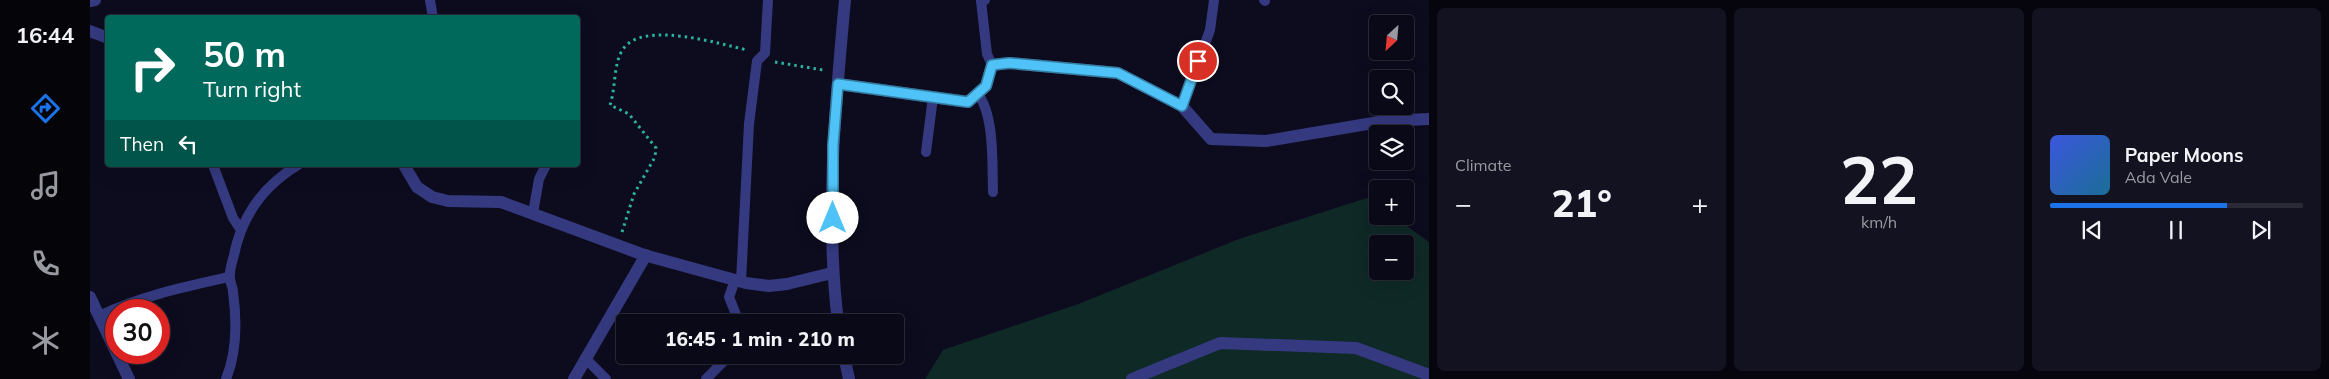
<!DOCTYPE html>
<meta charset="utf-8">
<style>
:root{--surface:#0a0917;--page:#131220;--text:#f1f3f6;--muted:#999aa1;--line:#2a2a36;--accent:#1a73e8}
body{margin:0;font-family:Mulish,sans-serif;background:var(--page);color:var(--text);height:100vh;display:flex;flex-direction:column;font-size:19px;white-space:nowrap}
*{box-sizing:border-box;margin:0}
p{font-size:16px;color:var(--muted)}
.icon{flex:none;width:28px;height:28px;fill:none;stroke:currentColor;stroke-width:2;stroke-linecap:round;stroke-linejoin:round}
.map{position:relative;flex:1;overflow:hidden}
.drawer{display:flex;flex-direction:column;gap:8px;padding:8px;background:#06050d;width:900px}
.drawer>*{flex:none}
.hud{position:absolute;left:15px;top:15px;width:475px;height:152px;border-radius:5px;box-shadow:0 5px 20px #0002,0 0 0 1px var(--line);background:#00695c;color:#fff;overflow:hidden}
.needle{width:32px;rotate:206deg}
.controls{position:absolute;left:1279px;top:15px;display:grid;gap:10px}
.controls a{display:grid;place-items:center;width:45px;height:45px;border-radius:5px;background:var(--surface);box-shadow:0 5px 20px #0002,0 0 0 1px var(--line);font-size:25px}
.speed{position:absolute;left:15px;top:299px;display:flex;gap:10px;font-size:25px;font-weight:700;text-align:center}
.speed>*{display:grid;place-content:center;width:65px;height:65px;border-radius:50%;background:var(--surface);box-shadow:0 5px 20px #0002,0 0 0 1px var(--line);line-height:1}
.speed .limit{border:8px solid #d22;background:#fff;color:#111}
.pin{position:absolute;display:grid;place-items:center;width:42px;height:42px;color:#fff;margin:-21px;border:2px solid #fff;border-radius:50%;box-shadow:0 1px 5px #0007}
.me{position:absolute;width:55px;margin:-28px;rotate:0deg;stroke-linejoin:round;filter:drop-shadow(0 0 4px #0008)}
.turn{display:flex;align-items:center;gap:18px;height:105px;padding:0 15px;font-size:22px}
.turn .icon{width:65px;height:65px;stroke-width:2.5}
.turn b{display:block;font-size:35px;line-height:42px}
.then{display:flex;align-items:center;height:48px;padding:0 15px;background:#0003;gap:10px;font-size:19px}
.big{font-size:38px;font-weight:800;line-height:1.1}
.drawer .card{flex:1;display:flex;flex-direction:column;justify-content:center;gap:8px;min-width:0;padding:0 18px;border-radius:8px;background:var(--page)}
.drawer .dial{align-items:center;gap:0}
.dial b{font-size:65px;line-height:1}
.song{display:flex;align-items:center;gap:15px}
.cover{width:60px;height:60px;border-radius:8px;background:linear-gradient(135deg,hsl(230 70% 55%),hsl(200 70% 35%))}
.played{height:5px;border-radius:2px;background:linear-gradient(90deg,var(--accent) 70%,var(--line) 70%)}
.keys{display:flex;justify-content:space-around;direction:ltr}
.heat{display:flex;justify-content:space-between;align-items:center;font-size:28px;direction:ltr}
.drawer .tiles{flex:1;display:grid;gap:8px;grid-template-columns:repeat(3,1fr)}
.trip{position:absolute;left:526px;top:314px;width:288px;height:50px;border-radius:5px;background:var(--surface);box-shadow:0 5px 20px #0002,0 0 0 1px var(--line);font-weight:800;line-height:50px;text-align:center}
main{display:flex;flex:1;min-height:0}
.menu{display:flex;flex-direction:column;width:90px;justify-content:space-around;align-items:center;background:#040409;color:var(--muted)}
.menu .icon{width:35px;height:35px}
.menu .active{color:var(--accent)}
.menu b{font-size:22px;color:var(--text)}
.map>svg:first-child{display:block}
</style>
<main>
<nav class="menu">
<b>16:44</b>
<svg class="icon active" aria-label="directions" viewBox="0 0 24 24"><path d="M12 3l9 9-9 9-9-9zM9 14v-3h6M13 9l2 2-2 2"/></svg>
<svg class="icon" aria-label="music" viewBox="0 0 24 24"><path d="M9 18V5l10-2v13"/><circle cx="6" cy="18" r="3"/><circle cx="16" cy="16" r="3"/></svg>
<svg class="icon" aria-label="phone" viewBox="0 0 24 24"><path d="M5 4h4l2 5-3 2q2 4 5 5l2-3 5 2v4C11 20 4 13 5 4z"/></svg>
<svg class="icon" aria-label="climate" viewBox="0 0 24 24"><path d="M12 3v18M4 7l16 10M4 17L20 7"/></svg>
</nav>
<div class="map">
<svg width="1339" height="379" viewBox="0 0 1339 379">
<rect width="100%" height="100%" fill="#0d0c1f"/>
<path fill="#0f2926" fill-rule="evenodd" d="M 1277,198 L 1287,205 L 1288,216 L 1303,216 L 1339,242 L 1339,379 L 835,379 L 853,350 L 991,303 L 1149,239 ZM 1288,244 L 1315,244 L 1315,271 L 1288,271 Z"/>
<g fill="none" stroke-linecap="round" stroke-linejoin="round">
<path stroke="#2ab39e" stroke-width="3" stroke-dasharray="2.5 4" stroke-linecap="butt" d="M 685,62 L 733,70
M 532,232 L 544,194 L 565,157 L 566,148 L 539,114 L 520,105 C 526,88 523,64 533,49 C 553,20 630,44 657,50"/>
<path stroke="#353a80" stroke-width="10" d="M 340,0 L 343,18
M 895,0 L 891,1 L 897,54 L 902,65
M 1174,0 L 1175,1
M 887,93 C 905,114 902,165 903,192
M 1092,106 L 1120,30 L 1124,0
M 836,152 L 843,97
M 123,165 L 143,218 L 151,230
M 443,213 L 449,179 L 456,165
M 645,280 L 639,297 L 649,322
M 651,281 L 659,124 L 667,61 L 675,53 L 678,0
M 9,316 C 51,296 94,287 139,277
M 495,358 L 516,379
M 136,379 C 147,352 147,321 143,292 C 143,287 140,283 140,278 C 139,271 142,262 144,255 C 152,215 173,186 208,165
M 616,379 L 640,355"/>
<path stroke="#353a80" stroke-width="12" d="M 0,1 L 5,0
M 0,31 L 18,38
M 748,84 L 878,102 L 896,86 L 902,65 L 919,63 L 1028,73 L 1092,106 L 1121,139 L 1176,141 L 1295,121 L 1339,119
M 314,165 L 327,187 L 342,197 L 358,201 L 411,202 L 554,255 L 656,283 L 679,286 L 697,284 L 742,273
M 0,297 L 39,379
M 748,322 C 735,216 745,107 755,0
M 754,355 L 759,379
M 484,379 L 556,255
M 1042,379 L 1130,343 L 1266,348 L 1339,375"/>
</g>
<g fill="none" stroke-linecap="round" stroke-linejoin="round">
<g stroke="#337fa1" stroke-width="12">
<path id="route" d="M 743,218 L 743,145 L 748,84 L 878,102 L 896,86 L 902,65 L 919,63 L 1028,73 L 1092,106 L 1108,61"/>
</g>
<use href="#route" stroke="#4fc3f7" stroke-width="9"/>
</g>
</svg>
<div class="controls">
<a><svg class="needle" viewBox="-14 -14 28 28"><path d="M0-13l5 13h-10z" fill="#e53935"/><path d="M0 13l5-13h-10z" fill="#999aa1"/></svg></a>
<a><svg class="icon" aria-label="search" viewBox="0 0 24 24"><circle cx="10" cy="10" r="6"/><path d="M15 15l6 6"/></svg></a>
<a><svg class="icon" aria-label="layers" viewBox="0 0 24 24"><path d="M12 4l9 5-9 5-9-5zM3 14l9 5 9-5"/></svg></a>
<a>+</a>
<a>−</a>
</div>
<div class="speed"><div class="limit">30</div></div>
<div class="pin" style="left:1108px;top:61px;background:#d93025"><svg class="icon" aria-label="arrive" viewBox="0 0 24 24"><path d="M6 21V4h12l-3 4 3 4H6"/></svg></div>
<svg class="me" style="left:743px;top:218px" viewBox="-20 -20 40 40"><circle r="19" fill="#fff"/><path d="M0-13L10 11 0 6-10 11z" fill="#4fc3f7"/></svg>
<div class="trip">16:45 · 1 min · 210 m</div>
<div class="hud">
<div class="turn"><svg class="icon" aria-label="right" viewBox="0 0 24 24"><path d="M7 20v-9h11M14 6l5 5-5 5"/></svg><div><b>50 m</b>Turn right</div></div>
<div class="then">Then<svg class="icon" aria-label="left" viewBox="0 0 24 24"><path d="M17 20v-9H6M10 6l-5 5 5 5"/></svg></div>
</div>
</div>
<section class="drawer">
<div class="tiles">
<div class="card"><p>Climate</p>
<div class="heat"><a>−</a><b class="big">21°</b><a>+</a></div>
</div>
<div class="card dial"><b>22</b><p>km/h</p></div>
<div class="card">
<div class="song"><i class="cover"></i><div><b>Paper Moons</b><p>Ada Vale</p></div></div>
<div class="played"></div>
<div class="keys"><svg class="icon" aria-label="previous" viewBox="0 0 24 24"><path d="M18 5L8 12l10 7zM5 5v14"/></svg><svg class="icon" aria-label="pause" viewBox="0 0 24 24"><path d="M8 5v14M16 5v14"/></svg><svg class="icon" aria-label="next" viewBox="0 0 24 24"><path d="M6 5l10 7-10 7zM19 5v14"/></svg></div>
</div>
</div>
</section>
</main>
